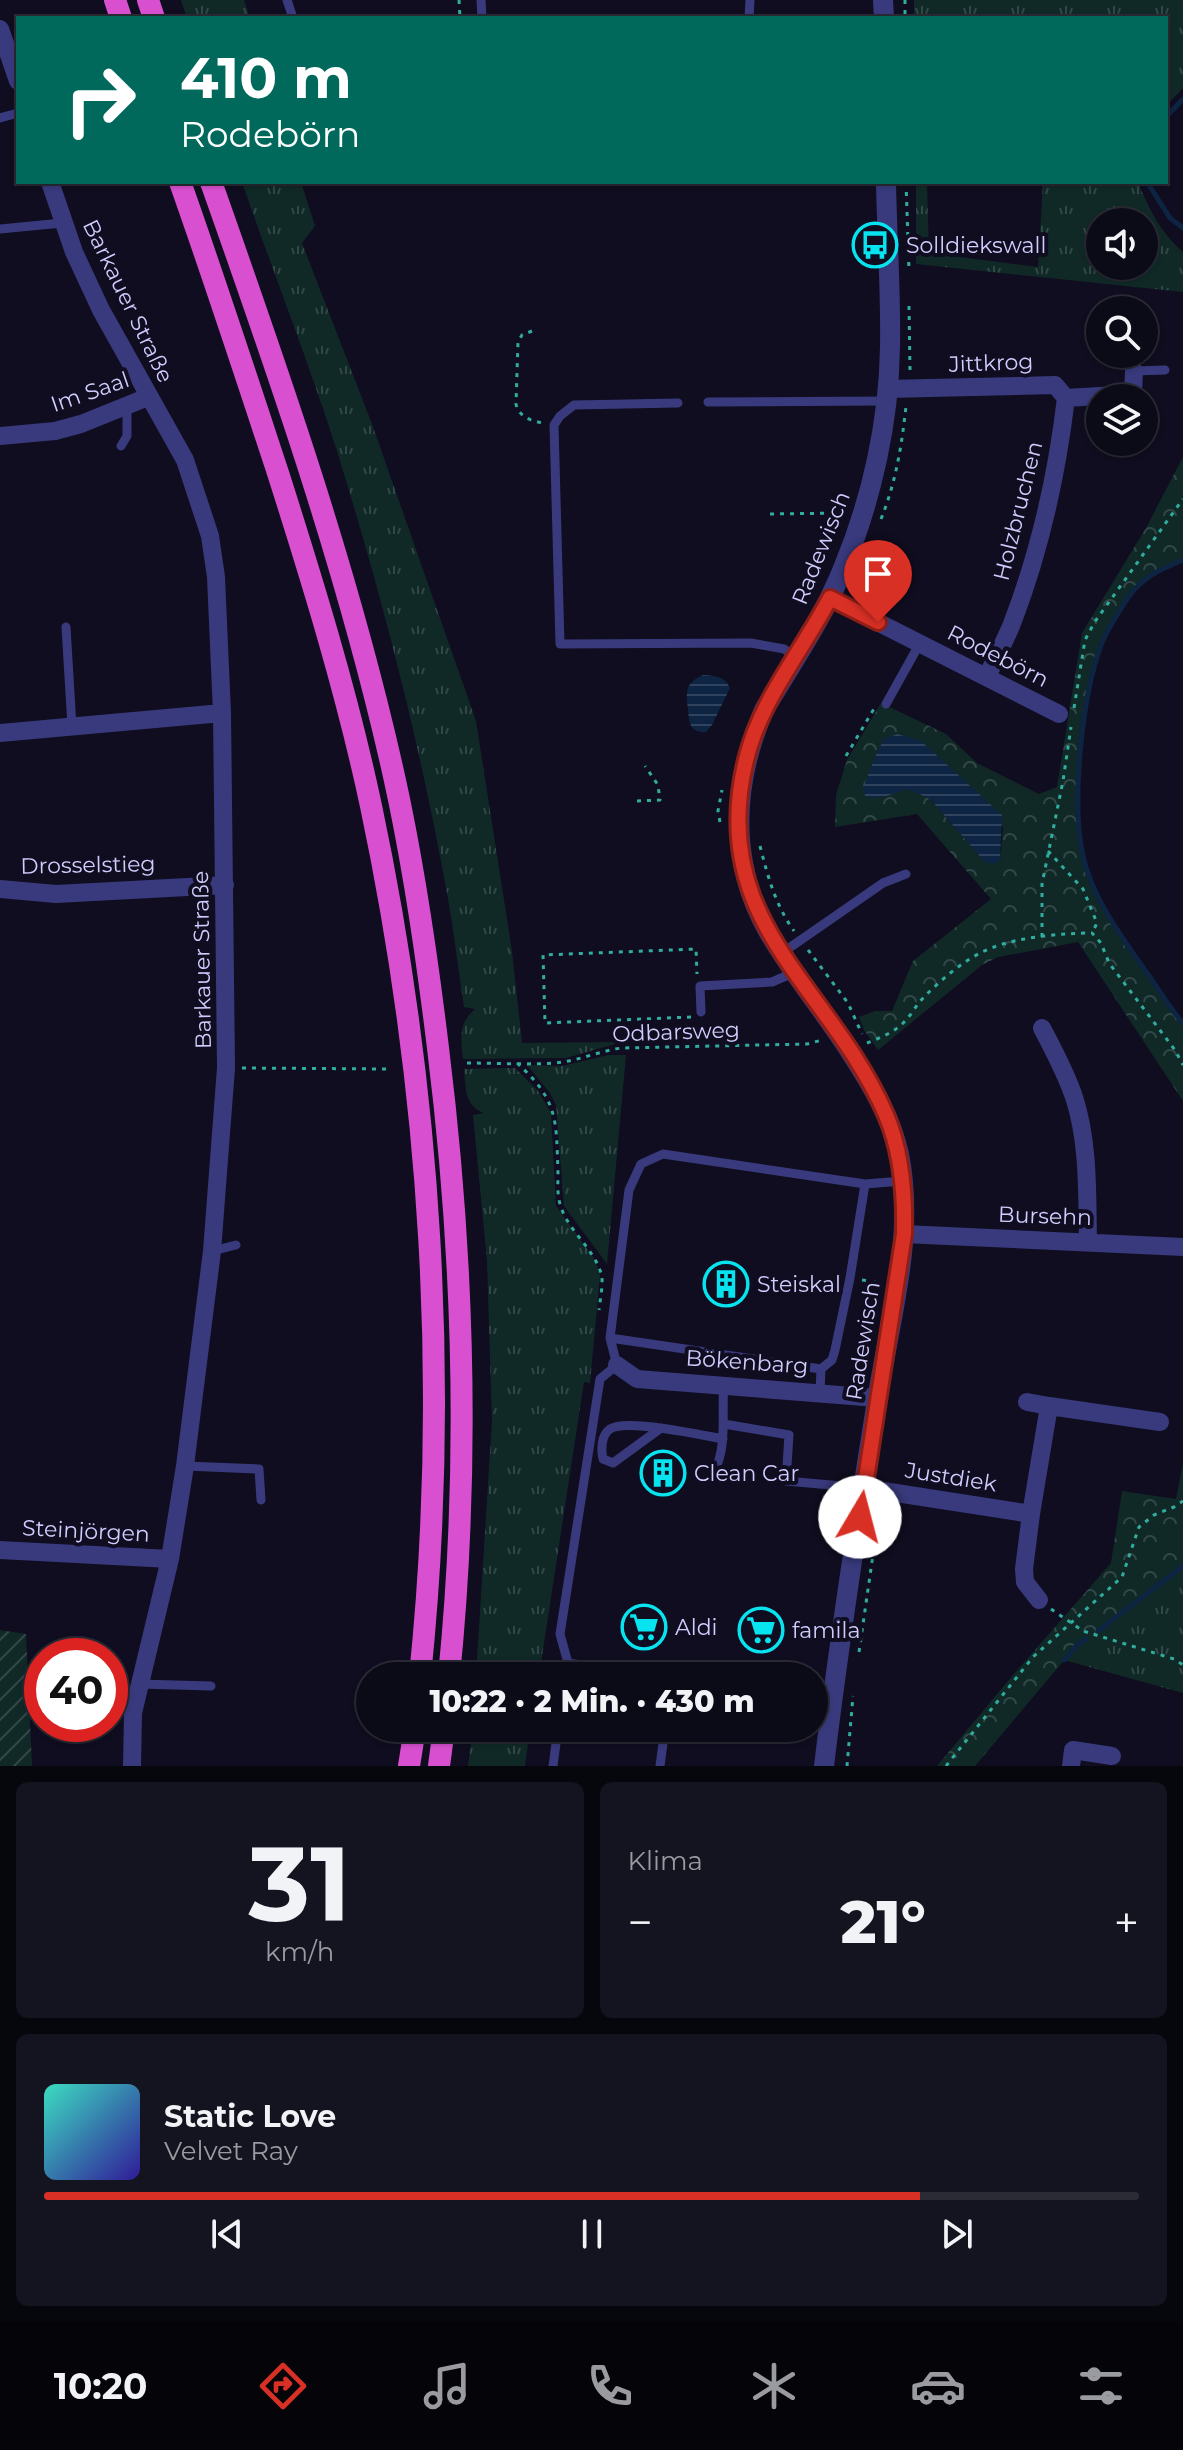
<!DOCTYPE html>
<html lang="de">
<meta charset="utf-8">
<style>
:root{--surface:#0b0a17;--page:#141320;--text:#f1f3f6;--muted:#9a9aa1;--line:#2b2b36;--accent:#d93025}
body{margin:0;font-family:Montserrat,sans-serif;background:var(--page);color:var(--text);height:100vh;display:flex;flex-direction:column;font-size:30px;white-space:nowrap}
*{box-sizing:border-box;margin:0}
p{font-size:26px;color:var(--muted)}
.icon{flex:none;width:44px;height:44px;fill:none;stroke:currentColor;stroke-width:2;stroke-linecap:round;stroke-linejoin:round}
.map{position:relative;height:1766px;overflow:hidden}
.drawer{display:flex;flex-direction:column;gap:16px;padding:16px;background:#06060d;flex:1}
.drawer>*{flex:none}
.guide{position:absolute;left:16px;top:16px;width:1152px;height:168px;border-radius:0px;box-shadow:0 2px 6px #0004,0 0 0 2px var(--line);background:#00695c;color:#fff;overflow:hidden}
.fabs{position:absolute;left:1086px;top:208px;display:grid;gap:16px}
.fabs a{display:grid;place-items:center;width:72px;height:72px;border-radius:50%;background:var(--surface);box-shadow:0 2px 6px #0004,0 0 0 2px var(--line);font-size:40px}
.speed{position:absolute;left:24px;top:1638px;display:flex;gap:16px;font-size:40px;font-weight:700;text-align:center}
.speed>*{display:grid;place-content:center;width:104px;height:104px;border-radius:50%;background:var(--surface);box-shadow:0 2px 6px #0004,0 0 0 2px var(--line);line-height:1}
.speed .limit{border:12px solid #d22;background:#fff;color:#111}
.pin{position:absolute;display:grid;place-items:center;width:68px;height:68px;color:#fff;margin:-82px -34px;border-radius:50% 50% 50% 0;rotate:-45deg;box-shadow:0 0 8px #0007}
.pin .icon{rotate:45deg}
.me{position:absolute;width:88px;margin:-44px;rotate:8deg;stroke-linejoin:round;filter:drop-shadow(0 0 6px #0008)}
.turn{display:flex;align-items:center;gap:28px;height:168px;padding:0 32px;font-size:36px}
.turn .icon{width:104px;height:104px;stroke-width:2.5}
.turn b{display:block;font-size:56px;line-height:68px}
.big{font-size:60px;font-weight:800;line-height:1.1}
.drawer .card{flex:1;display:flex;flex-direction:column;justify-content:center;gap:12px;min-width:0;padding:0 28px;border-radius:12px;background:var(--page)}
.drawer .dial{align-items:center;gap:0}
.dial b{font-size:104px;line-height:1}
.song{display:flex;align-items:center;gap:24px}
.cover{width:96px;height:96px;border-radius:12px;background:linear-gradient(135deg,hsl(170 70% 55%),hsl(250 70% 35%))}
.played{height:8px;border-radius:4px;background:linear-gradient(90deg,var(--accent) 80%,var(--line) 80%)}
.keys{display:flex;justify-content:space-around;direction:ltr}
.heat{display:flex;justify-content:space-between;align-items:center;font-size:44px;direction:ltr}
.drawer .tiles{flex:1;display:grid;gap:16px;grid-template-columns:1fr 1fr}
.card:last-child{grid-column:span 2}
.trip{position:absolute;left:356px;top:1662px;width:472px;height:80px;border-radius:40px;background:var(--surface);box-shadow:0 2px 6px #0004,0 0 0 2px var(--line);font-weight:800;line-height:80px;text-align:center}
.menu{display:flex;height:128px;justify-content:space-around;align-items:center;background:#040409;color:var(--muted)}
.menu .icon{width:56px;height:56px}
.menu .on{color:var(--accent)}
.menu b{font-size:36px;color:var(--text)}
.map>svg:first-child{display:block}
</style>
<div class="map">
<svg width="1183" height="1766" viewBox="0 0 1183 1766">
<defs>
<pattern id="grass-tufts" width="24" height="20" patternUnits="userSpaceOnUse" patternTransform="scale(2)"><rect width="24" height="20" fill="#102927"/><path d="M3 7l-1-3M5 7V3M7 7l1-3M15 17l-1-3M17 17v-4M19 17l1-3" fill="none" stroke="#324747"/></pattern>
<pattern id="park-crowns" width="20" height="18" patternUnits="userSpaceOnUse" patternTransform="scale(2)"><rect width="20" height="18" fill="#102927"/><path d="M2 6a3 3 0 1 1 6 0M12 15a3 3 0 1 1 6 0" fill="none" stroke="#324747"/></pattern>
<pattern id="garden-furrows" width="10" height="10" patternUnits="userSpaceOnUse" patternTransform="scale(2)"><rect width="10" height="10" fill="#102927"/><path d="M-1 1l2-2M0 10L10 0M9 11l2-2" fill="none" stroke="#324747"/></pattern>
<pattern id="water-rules" width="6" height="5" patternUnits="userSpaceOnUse" patternTransform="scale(2)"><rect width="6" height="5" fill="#0d2443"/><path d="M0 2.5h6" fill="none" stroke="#2f435f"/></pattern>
</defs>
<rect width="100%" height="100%" fill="#0f0d1f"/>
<path fill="url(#grass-tufts)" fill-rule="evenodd" d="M 181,0 L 244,0 L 250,18 L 187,18 Z
M 914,0 L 1183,0 L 1183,88 L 1166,106 L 1166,18 L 914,18 Z
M 242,182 L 301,182 L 315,226 L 302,243 L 372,424 L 476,721 L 512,951 L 522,1043 L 622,1042 L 566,1058 L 463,1059 C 461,1039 458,1023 475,1009 L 464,1007 C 458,969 454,931 447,893 C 420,744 382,596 337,451 C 308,360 273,272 242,182 Z
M 916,182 L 927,182 L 929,253 L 1038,267 L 1043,182 L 1138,182 C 1149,210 1161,233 1183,252 L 1183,292 L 916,264 ZM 1100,222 L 1144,222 L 1144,266 L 1100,266 Z
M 608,1055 L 626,1055 L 607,1264 L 564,1206 L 556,1105 L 550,1093 L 527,1065 L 562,1066 Z
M 515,1068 L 538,1091 L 551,1113 L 556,1206 L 594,1258 L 600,1275 L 590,1383 L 584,1382 L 539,1676 L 476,1676 L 492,1421 L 487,1261 L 473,1115 L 484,1113 C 464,1105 466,1089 464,1069 Z
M 1183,1566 L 1183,1693 L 1064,1660 L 1077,1645 Z
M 473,1728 L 530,1728 L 525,1766 L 468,1766 Z"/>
<path fill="url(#park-crowns)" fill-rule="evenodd" d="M 1183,457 L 1183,560 L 1159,570 L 1136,588 L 1102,642 L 1094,667 L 1081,743 L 1078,809 L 1083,856 L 1094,890 L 1111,921 L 1183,1023 L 1183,1101 L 1078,942 L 998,957 L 982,965 L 878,1050 L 864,1030 L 859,1017 L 875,1011 L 892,1011 L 913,961 L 991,899 L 917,814 L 835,827 L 836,795 L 847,760 L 881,703 L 946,734 L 977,763 L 1039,794 L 1057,787 L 1082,633 L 1146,528 ZM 897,734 L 1003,827 L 1000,861 L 985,862 L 930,799 L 908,789 L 878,750 L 884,739 Z
M 1183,1463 L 1183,1566 L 1077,1645 L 975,1766 L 937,1766 L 1008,1681 L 1111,1563 L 1122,1491 L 1176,1499 Z"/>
<path fill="url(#garden-furrows)" d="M 0,1630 L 26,1634 L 32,1766 L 0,1766 Z"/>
<path fill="url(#water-rules)" d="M 703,675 C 715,676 725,676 730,688 L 712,725 L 706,732 C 690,733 689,723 688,709 C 687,703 686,694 688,688 C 691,681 697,678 703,675 Z
M 897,734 L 921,741 L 1002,815 L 1000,861 L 993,864 L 985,862 L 930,799 L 908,789 C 894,793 879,801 865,796 L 863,788 L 878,750 L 884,739 Z"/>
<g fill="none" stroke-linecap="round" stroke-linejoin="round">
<path stroke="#0d2443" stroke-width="5" d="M 1166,117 L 1183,99
M 1147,182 L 1170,218 L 1183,228
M 1183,560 C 1166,567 1149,574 1136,588 C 1127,597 1106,632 1101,645 C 1082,697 1071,802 1083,856 C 1093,900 1122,937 1147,973 C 1159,989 1169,1008 1183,1023
M 1098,1631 L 1183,1566
M 1064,1660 L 1077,1645 L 1086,1639"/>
<path stroke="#31ada0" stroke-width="3" stroke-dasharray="4 6" stroke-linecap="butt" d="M 459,0 L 460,18
M 905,0 L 905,18
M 771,18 L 812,18
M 906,182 L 909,270
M 909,306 L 910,370
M 532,331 L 522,335 L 518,342 L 516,404 C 519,417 531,421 543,423
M 770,514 L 846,513
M 881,519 C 896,482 902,444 906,406
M 1074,708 L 1085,640 L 1094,623 L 1183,499
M 846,756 L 875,707
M 637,801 L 660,800 L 658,785 L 645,766
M 720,822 L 718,811 L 722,790
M 760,846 C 768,877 775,904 794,931
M 1048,851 L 1083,889 L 1097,923 L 1092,933
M 1042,937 L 1042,884 L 1063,781 L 1071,727
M 808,950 L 848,1003 L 862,1034
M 691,1017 L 545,1023 L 543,955 L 696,949 L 697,974
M 867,1043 C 880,1038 895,1032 905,1021 C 912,1014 916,1005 924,997 C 943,978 968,956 994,947 C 1020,937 1064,933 1092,933 L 1101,943 L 1109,963 L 1175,1050 L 1183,1065
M 467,1063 C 496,1063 526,1065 555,1063 C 578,1061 599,1051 622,1048 L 807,1044 L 822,1040
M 517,1063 C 559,1101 556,1120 558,1173 C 558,1183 557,1194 560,1204 C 567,1230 593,1247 601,1273 C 604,1283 600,1299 599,1310
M 242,1068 L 388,1069
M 862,1280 L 882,1283
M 1051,1609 L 1083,1631 L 1174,1659 L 1183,1665
M 859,1652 L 879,1513
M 847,1766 L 853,1696
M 946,1766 L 1033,1657 L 1122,1577 L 1139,1527 L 1154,1515 L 1174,1507 L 1183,1501"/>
<path stroke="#393a7d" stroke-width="9" d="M 287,0 L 293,18
M 481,0 L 482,18
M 749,18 L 750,0
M 0,118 L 18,113
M 0,229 L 62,223
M 1134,371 L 1165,370
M 708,402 L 886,401
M 678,403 L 574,405 L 560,416 L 554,425 L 560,644 L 751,643 L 784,649 L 796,657
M 121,446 L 127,436 L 127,406
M 66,627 L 72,727
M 886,704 L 920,643
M 782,953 L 883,883 L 906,874
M 701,1012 L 700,986 L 772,982 L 795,972
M 212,1251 L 236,1245
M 610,1338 L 821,1369
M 820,1392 L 821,1369 L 832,1360 L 835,1350 L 850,1278 L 865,1184
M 724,1424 L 789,1435 L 786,1481 L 864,1488
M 661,1428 L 613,1463 L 603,1459 C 601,1450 601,1435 610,1429 C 626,1418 701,1435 723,1439
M 185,1466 L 259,1469 L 261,1500
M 714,1472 C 728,1445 721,1414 724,1385
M 568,1663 L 655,1676
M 566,1676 L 568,1663 L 560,1634 L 600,1379 L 617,1365 L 610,1338 L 629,1190 L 641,1164 L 663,1154 L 865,1184 L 902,1181
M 139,1684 L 211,1686
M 553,1766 L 558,1728
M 660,1766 L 665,1728"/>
<path stroke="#393a7d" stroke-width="18" d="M 0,29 L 18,81
M 50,182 L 74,252 L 101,310 L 185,460 L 210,536 L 216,577 L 222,713 L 226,1068 L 212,1251 L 185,1466 L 170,1559 L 133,1713 L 132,1766
M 887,389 L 1055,385 L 1066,398 L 1133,394 L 1134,371
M 0,436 L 55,431 L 81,424 L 148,397
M 830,598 L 1059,714
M 987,677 C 995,658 1006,640 1013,621 C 1040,550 1057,474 1066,398
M 0,733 L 222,713
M 0,889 L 56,894 L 225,885
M 1042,1028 C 1054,1051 1066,1073 1074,1097 C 1089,1143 1087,1194 1088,1242
M 904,1234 L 1183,1247
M 617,1365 L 637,1379 L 877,1398
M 1027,1402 L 1049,1406
M 864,1488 L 1031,1514
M 0,1550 L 170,1559
M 1039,1600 L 1025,1582 L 1024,1569 L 1031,1514 L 1049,1406 L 1160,1422
M 1071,1766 L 1073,1750 L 1112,1756"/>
<path stroke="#393a7d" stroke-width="20" d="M 883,0 L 884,18
M 824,1766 C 839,1642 858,1518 878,1394 C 891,1316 915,1234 899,1154 C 891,1118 873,1087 853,1056 C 826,1013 793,975 768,931 C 728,861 733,782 764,710 C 792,663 824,617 844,566 C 872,498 889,421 890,347 C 891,292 887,237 886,182"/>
<path stroke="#d850d0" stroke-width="22" d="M 115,0 L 121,18
M 148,0 L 154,18
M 180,182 C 214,278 246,376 278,473 C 313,583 347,693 371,806 C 431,1090 450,1386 420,1676
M 211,182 C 280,377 349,574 394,776 C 414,866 427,957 438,1048 C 464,1257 470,1467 449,1676
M 409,1766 L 415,1728
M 439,1766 L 444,1728"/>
</g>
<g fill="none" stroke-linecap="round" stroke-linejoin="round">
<g stroke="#8d1f18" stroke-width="20">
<path id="route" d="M 860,1517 L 904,1234 C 905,1194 902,1152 886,1115 C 830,985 706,923 746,760 C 760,701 802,651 830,598 L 878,622"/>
</g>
<use href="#route" stroke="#d93025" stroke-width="14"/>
</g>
<defs>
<g id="bus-ring" transform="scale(2.3)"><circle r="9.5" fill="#0f0d1f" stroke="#07e3ef" stroke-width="1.5"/><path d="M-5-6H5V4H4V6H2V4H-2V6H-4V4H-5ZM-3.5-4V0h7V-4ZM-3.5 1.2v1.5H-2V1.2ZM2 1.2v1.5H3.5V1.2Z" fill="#07e3ef"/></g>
<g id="building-ring" transform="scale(2.3)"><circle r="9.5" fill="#0f0d1f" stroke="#07e3ef" stroke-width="1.5"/><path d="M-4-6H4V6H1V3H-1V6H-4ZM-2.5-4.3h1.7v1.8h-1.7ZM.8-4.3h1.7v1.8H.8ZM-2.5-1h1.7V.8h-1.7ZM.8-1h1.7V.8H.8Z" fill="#07e3ef"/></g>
<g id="supermarket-ring" transform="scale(2.3)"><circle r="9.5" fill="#0f0d1f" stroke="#07e3ef" stroke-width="1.5"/><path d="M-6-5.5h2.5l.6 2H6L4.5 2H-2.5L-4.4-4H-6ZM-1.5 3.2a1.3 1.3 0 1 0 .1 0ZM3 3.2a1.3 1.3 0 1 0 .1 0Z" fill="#07e3ef"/></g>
</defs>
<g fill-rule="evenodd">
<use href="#bus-ring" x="875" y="245"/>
<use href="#building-ring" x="726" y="1284"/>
<use href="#building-ring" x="663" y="1473"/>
<use href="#supermarket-ring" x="644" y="1627"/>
<use href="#supermarket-ring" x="761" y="1630"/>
</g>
<g text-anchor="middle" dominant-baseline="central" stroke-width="8" stroke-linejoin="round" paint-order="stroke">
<g font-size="22" fill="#d0ccfe" stroke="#0f0d1f" text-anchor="start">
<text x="906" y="245">Solldiekswall</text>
<text x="757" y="1284">Steiskal</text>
<text x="694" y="1473">Clean Car</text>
<text x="675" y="1627">Aldi</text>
<text x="792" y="1630">famila</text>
</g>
<g font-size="22" fill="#d0ccfe" stroke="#0f0d1f">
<text transform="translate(128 301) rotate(64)">Barkauer Straße</text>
<text transform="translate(991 363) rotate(-2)">Jittkrog</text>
<text transform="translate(90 392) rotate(-19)">Im Saal</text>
<text transform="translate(1018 511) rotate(-76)">Holzbruchen</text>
<text transform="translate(821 548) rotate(-68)">Radewisch</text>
<text transform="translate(998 656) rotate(27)">Rodebörn</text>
<text transform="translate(88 865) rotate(-1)">Drosselstieg</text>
<text transform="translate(202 960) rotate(-91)">Barkauer Straße</text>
<text transform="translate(676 1032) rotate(-2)">Odbarsweg</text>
<text transform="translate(1045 1216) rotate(2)">Bursehn</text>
<text transform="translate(863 1341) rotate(-81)">Radewisch</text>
<text transform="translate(747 1362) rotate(4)">Bökenbarg</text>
<text transform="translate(951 1477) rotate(9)">Justdiek</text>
<text transform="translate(86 1531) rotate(3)">Steinjörgen</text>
</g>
</g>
</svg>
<div class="fabs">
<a><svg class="icon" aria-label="sound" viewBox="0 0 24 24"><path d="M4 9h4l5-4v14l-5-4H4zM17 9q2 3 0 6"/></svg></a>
<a><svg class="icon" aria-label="search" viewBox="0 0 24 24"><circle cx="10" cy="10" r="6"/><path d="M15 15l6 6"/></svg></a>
<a><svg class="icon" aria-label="layers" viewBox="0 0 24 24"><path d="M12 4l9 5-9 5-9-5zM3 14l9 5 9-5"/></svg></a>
</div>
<div class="speed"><div class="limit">40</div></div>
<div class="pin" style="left:878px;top:622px;background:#d93025"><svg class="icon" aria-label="arrive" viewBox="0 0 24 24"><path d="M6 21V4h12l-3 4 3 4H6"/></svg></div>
<svg class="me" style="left:860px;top:1517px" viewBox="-20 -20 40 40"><circle r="19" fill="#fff"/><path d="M0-13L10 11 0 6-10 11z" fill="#d93025"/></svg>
<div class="trip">10:22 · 2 Min. · 430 m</div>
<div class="guide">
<div class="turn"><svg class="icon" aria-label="right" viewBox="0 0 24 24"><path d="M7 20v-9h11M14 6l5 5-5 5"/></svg><div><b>410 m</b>Rodebörn</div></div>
</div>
</div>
<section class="drawer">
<div class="tiles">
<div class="card dial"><b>31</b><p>km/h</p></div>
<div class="card"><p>Klima</p>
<div class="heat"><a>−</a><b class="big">21°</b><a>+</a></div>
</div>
<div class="card">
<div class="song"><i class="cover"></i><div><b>Static Love</b><p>Velvet Ray</p></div></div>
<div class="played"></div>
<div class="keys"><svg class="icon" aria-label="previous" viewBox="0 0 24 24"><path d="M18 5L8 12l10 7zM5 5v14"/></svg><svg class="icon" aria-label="pause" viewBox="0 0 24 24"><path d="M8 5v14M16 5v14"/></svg><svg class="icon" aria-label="next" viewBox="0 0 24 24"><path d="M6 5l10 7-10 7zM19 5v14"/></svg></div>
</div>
</div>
</section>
<nav class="menu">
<b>10:20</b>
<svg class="icon on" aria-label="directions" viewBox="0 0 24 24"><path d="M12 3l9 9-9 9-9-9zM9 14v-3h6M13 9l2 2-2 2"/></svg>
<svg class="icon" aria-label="music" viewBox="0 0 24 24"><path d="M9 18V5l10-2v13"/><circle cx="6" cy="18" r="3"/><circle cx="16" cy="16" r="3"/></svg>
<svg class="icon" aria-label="phone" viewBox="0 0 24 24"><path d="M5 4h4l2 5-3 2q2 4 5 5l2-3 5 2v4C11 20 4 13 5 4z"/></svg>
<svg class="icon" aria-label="climate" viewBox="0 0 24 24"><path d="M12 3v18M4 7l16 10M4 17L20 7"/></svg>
<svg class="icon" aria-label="car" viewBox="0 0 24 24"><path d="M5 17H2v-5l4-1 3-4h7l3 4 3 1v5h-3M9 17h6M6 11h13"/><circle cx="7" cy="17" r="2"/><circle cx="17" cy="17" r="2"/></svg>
<svg class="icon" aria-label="filters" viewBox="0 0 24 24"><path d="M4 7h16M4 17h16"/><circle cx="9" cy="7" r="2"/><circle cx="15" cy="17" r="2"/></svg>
</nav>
